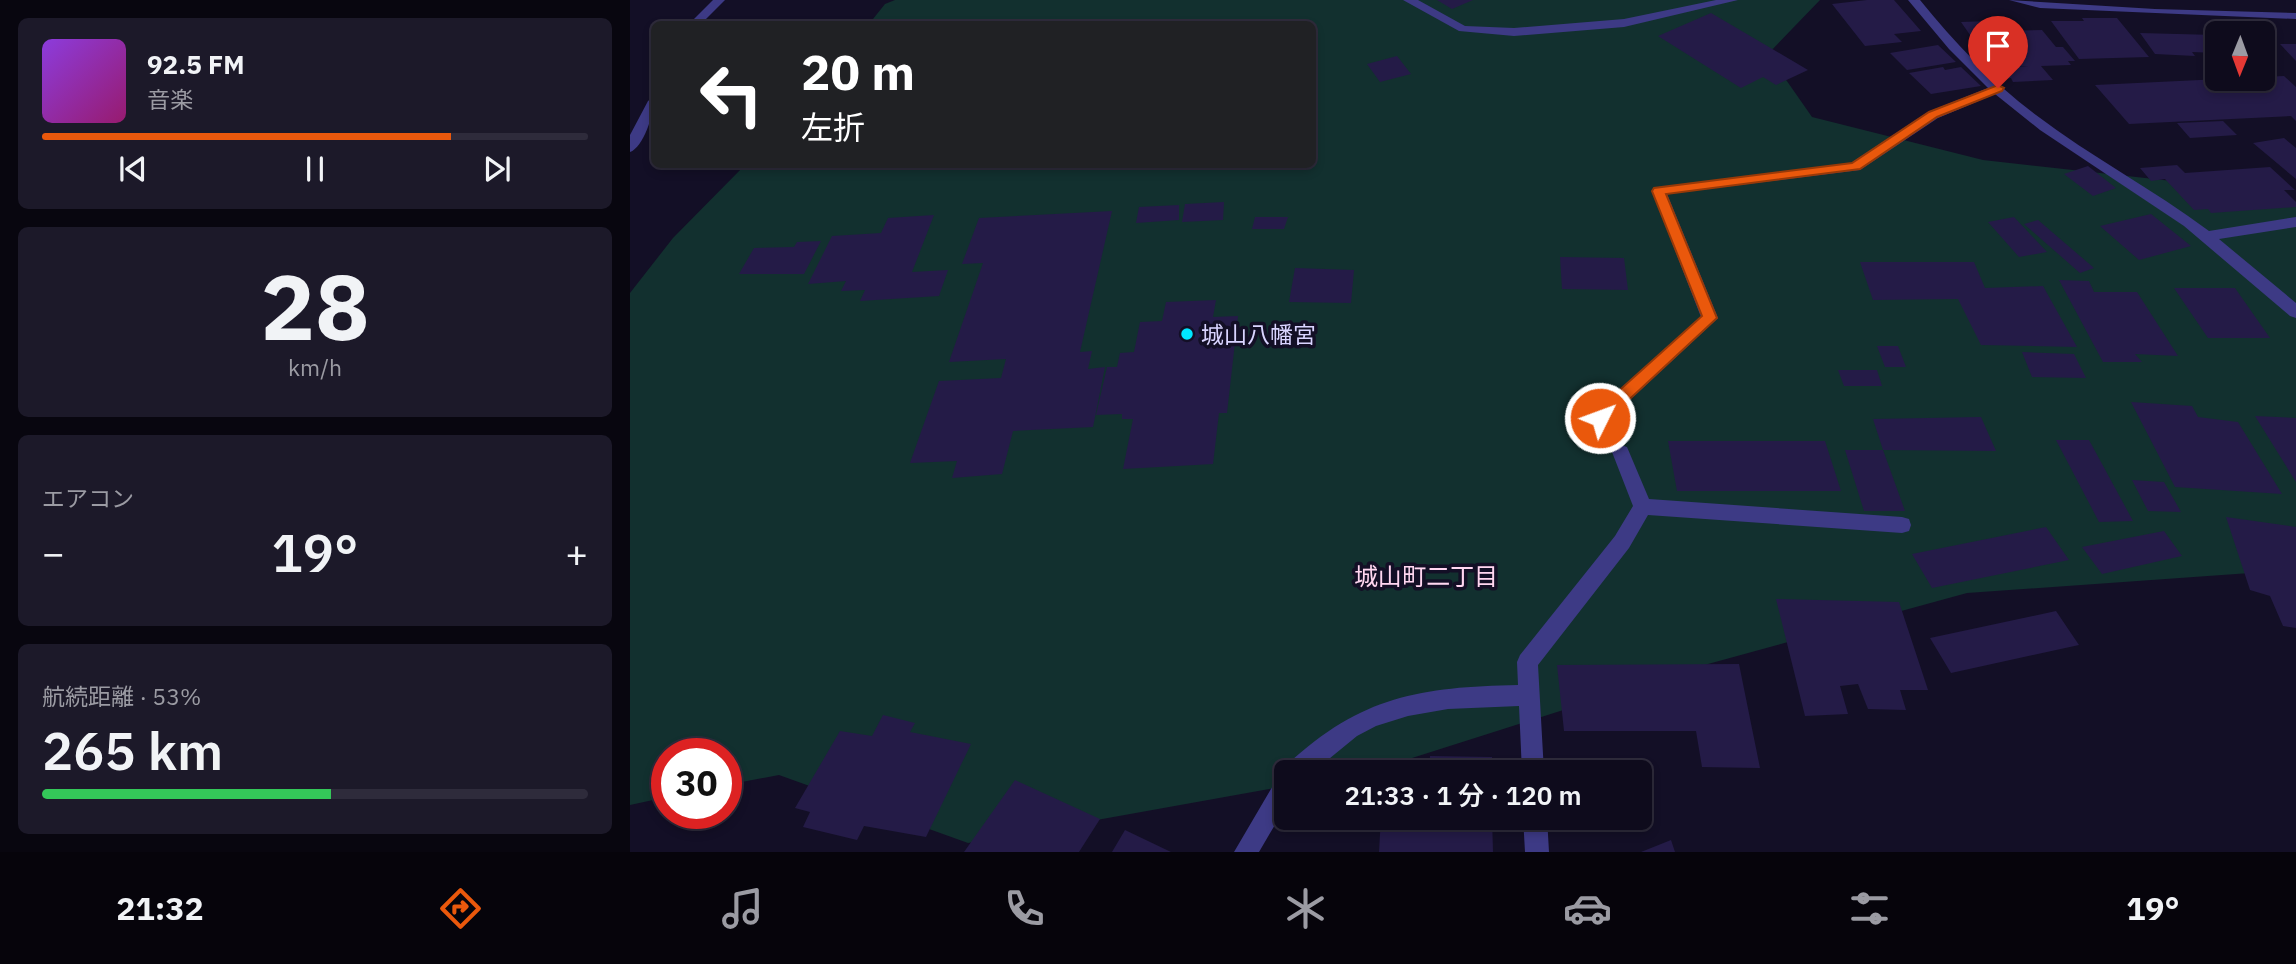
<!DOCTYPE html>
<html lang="ja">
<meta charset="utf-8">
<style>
:root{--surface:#0e0b1c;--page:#1c1929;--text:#f1f3f6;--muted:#9b9ba3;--line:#2e2b3b;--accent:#ea580c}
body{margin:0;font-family:"IBM Plex Sans","Noto Sans JP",sans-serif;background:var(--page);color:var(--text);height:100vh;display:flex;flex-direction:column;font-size:26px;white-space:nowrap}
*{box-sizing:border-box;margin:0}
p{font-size:23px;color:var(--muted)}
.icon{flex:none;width:38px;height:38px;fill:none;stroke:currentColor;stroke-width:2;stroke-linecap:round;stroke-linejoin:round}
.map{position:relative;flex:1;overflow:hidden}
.side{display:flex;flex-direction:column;gap:18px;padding:18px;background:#08060f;width:630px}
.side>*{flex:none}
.hud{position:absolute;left:21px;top:21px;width:665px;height:147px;border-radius:10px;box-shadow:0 4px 10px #0003,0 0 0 2px var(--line);background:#202124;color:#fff;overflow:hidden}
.needle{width:46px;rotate:181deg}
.tools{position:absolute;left:1575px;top:21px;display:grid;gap:14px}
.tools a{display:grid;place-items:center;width:70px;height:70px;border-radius:10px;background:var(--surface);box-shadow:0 4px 10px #0003,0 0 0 2px var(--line);font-size:35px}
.speed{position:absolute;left:21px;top:738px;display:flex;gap:14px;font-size:35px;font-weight:700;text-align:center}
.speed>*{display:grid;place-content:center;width:91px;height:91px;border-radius:50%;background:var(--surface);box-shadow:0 4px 10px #0003,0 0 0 2px var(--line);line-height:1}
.speed .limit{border:10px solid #d22;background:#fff;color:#111}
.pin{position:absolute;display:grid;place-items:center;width:60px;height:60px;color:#fff;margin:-72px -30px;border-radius:50% 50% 50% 0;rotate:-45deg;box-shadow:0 0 7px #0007}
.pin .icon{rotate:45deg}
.me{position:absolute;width:77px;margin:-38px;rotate:48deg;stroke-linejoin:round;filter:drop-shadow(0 0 5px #0008)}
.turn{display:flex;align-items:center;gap:24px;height:147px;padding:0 35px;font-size:32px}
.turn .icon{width:91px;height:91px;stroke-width:2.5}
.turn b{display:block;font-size:49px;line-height:60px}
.big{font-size:52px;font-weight:600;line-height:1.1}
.side .tile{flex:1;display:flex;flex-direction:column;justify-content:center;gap:10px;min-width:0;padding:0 24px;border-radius:10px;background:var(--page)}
.side .dial{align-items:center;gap:0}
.dial b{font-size:91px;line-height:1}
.song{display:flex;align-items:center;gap:21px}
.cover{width:84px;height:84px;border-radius:10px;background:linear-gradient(135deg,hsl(270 70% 55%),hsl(320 70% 35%))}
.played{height:7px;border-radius:4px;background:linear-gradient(90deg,var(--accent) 75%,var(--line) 75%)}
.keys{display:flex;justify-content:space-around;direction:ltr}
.heat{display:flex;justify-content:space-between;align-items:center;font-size:38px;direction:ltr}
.charge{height:10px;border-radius:5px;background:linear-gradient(90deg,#34c759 53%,var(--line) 0)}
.trip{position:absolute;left:644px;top:760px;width:378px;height:70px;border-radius:10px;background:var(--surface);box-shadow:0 4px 10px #0003,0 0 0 2px var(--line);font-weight:600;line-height:70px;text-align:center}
.tabs{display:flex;height:112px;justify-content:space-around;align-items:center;background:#06040b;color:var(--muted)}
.tabs .icon{width:49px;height:49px}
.tabs .active{color:var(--accent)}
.tabs b{font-size:32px;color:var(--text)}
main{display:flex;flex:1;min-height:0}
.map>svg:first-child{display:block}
</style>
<main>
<section class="side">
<div class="tile">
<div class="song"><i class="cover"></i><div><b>92.5 FM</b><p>音楽</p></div></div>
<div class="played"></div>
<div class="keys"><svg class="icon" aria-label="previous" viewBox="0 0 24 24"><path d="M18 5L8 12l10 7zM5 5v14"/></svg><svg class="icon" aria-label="pause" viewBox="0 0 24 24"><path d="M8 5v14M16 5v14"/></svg><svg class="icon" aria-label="next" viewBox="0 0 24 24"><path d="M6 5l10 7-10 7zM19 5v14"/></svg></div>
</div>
<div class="tile dial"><b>28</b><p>km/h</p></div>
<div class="tile"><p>エアコン</p>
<div class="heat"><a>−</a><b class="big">19°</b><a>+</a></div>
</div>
<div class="tile"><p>航続距離 · 53%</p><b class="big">265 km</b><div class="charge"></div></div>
</section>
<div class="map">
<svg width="1666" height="852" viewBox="0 0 1666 852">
<rect width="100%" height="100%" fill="#130f26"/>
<path fill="#12302f" d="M 265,0 L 1190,0 L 1138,54 L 1182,117 L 1353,160 L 1642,192 L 1666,202 L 1666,575 L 1620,573 L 1337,593 L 1078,664 L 738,772 L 656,772 L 656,786 L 338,843 L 149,775 L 96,785 L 96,754 L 37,754 L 37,797 L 0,805 L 0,293 L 43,238 L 115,165 L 682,164 L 682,24 L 239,24 L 255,4 Z"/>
<path fill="#241b47" d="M 807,0 L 843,0 L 822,9 Z
M 1237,0 L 1264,0 L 1291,31 L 1264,34 L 1272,42 L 1235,46 L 1202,4 Z
M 1081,13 L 1178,70 L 1146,85 L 1133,77 L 1111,88 L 1028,36 Z
M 1452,18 L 1487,18 L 1519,57 L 1449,59 L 1421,21 L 1454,21 Z
M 1359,21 L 1367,31 L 1412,30 L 1426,47 L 1433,47 L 1445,61 L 1438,61 L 1441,65 L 1411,66 L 1423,80 L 1383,82 L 1381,78 L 1375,79 L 1368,69 L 1398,66 L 1363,68 L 1331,22 Z
M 1587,25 L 1618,25 L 1625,33 L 1595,33 Z
M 1510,33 L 1585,35 L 1587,38 L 1587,53 L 1562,52 L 1565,56 L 1525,54 Z
M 1650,44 L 1666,44 L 1666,61 Z
M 1308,45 L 1326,62 L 1277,70 L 1260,53 Z
M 767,56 L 781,74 L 750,82 L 737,64 Z
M 1313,67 L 1315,70 L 1331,67 L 1351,86 L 1301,94 L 1279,73 Z
M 1654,76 L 1666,87 L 1666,121 L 1661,116 L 1499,124 L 1465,85 Z
M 1593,121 L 1607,135 L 1560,138 L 1547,123 Z
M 1654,138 L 1666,148 L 1666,179 L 1623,143 Z
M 1547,165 L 1555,173 L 1640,167 L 1665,190 L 1654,190 L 1666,202 L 1666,207 L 1581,213 L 1578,209 L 1564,210 L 1535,179 L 1521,181 L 1510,168 Z
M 1458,166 L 1486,188 L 1463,196 L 1434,174 Z
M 594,202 L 593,220 L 552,222 L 555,204 Z
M 549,205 L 549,220 L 506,223 L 509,207 Z
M 482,211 L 450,352 L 462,351 L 458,369 L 475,367 L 463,427 L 383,431 L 372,474 L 322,478 L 327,461 L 280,463 L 309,381 L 371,378 L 376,359 L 319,362 L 353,263 L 332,264 L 349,218 Z
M 1521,214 L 1561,246 L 1509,260 L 1470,226 Z
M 304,215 L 282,272 L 318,270 L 309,296 L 230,301 L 235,290 L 211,291 L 216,281 L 178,284 L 202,236 L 251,233 L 258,218 Z
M 625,217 L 658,217 L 654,229 L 622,229 Z
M 1384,217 L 1417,252 L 1389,257 L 1358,222 Z
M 1408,220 L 1464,268 L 1450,273 L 1394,224 Z
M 191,241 L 174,274 L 109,274 L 124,248 L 164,247 L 167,242 Z
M 930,257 L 994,258 L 998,290 L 932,289 Z
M 1230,262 L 1344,262 L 1355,288 L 1413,286 L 1447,347 L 1351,345 L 1328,299 L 1243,300 Z
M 665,268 L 724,270 L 721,303 L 659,302 Z
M 1429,280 L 1459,281 L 1464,292 L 1507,292 L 1548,356 L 1505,354 L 1512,362 L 1473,362 Z
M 1544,288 L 1605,288 L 1640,338 L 1578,338 Z
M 586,300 L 583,317 L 608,316 L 597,413 L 589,413 L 583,464 L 493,469 L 503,419 L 492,419 L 492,414 L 466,415 L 477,367 L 487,367 L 490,353 L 504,352 L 510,322 L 532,321 L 536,302 Z
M 1247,346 L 1268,346 L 1276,367 L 1255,367 Z
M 1392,352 L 1444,354 L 1456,378 L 1402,377 Z
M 1208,370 L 1247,370 L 1252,386 L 1214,386 Z
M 1501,402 L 1562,406 L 1568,417 L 1608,422 L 1652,494 L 1545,487 Z
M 1625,416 L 1666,418 L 1666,482 Z
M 1351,417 L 1366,451 L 1253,450 L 1243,419 Z
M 1426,440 L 1459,440 L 1503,521 L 1469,522 Z
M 1038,441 L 1195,441 L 1211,491 L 1047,491 Z
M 1215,450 L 1253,450 L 1275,511 L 1234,511 Z
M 1502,480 L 1534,482 L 1551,512 L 1518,511 Z
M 1596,517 L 1666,527 L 1666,628 L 1653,626 L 1640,596 L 1620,590 Z
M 1416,527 L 1439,560 L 1302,588 L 1282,554 Z
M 1534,531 L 1552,556 L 1472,574 L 1452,547 Z
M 1146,599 L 1269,602 L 1298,690 L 1270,690 L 1276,710 L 1238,709 L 1228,684 L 1210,686 L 1218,714 L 1175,716 Z
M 1426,611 L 1449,645 L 1321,673 L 1300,638 Z
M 1109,664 L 1130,768 L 1072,767 L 1066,731 L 934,731 L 927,665 Z
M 253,715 L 285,723 L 280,732 L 341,744 L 296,837 L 234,826 L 227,840 L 173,827 L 180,812 L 165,808 L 210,731 L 242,736 Z
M 800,756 L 862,757 L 862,772 L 799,772 Z
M 385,780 L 470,819 L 449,852 L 334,852 Z
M 751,817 L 862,817 L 863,852 L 749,852 Z
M 495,830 L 541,852 L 482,852 Z
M 1041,840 L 1045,852 L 1011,852 Z"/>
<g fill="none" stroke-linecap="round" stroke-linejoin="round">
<path fill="#3d3a85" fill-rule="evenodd" d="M 83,0 L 95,0 L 71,24 L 59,24 Z
M 773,0 L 788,0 L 835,26 L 884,28 L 994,19 L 1086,0 L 1108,0 L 994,27 L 884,36 L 829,31 Z
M 1278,0 L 1290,0 C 1325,43 1363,83 1406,115 C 1461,157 1523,189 1579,231 L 1666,217 L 1666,227 L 1589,239 L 1666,303 L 1666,318 L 1660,316 L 1554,226 L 1410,130 L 1365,94 L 1308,118 L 1230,170 L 1037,194 L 1088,318 L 975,423 L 963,423 L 960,418 L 963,413 L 1071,317 L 1022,191 L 1024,188 L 1221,163 L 1298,112 L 1358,88 L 1319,49 Z
M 1379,0 L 1525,9 L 1666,13 L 1666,19 L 1410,8 Z
M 24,97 C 25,111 14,147 0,152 L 0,135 L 18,101 Z
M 991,445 L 997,447 L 1019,499 L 1272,517 L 1279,519 L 1281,525 L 1279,531 L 1272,533 L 1018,515 L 999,548 L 908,665 L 914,772 L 892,772 L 889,706 L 818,709 L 778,716 L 746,726 L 727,736 L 683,772 L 656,772 L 656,806 L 629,852 L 604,852 L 648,777 L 656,774 L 658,764 C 731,696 791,687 888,685 L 887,662 L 890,655 L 985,536 L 1003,506 L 982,452 L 985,447 Z
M 893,817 L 917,817 L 919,852 L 895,852 Z"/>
</g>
<path fill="#ea580c" stroke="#983908" stroke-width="2" d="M 1368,85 L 1374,88 L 1372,91 L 1307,117 L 1230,169 L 1036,194 L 1087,318 L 975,422 L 964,422 L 962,418 L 964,413 L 1072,316 L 1022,191 L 1024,188 L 1222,163 L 1299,112 Z"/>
<circle fill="#00e5ff" stroke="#130f26" stroke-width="2.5" cx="557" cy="334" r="7"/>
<g text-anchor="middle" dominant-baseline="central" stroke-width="7" stroke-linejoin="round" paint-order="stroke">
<g font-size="23" fill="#d9d4ff" stroke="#130f26" text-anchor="start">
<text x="571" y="334">城山八幡宮</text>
</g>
<g font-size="24" fill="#ffd6f0" stroke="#130f26">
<text x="796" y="576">城山町二丁目</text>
</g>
</g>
</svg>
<div class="tools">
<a><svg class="needle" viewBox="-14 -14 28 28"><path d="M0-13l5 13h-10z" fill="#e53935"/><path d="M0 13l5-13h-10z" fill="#9b9ba3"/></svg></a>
</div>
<div class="speed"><div class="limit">30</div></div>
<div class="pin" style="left:1368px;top:88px;background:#d93025"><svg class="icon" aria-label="arrive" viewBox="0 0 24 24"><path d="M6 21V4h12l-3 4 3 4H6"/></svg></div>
<svg class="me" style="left:970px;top:418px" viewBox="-20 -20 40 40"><circle r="17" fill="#ea580c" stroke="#fff" stroke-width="3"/><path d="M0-11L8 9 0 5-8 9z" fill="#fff"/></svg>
<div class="trip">21:33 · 1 分 · 120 m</div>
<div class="hud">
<div class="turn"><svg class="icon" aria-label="left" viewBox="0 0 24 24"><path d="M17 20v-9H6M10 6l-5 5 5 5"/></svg><div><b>20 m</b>左折</div></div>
</div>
</div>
</main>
<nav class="tabs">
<b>21:32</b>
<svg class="icon active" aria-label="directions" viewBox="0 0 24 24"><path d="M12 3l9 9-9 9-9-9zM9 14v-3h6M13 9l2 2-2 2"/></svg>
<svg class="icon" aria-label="music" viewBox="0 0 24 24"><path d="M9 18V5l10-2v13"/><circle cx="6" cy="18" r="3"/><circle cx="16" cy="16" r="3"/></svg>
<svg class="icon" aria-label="phone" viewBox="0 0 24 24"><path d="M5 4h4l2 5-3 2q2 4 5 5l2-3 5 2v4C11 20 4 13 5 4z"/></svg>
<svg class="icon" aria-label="climate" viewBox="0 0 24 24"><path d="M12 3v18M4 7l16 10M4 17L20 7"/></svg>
<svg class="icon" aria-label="car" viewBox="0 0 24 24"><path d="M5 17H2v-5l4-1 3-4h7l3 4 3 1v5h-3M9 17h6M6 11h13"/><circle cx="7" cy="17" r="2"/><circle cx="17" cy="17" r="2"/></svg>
<svg class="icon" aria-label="filters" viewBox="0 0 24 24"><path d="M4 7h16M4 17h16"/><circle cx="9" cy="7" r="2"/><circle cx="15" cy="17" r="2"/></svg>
<b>19°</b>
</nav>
